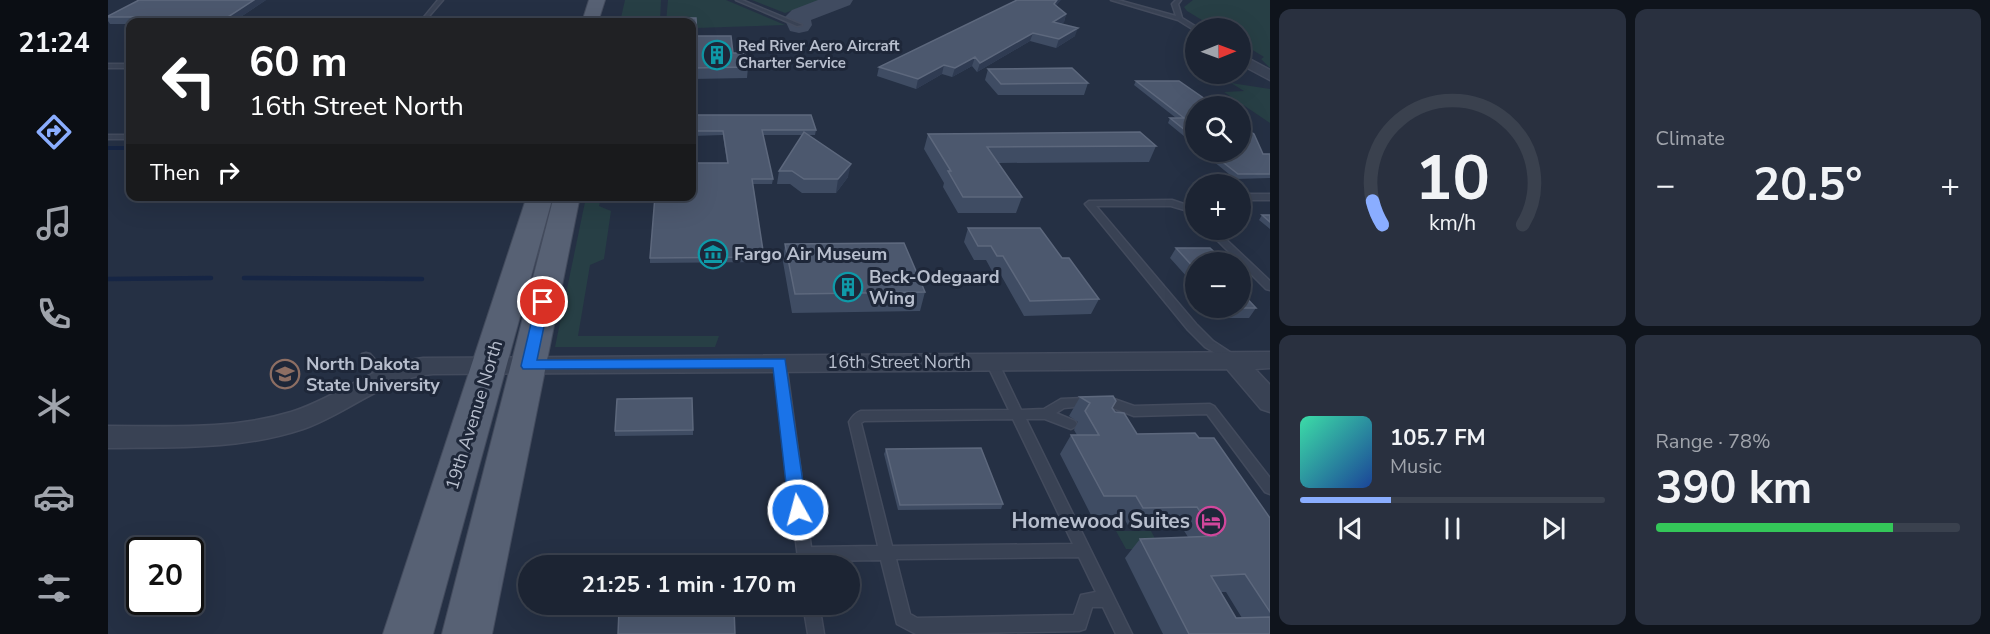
<!DOCTYPE html>
<meta charset="utf-8">
<style>
:root{--surface:#1c2433;--page:#29303f;--text:#f1f3f6;--muted:#a0a4ac;--line:#3a414e;--accent:#8aadff}
body{margin:0;font-family:"Nunito Sans",sans-serif;background:var(--page);color:var(--text);height:100vh;display:flex;flex-direction:column;font-size:22px;white-space:nowrap}
*{box-sizing:border-box;margin:0}
p{font-size:20px;color:var(--muted)}
.icon{flex:none;width:33px;height:33px;fill:none;stroke:currentColor;stroke-width:2;stroke-linecap:round;stroke-linejoin:round}
.map{position:relative;flex:1;overflow:hidden}
.details{display:flex;flex-direction:column;gap:9px;padding:9px;background:#0f141c;width:720px}
.details>*{flex:none}
.hud{position:absolute;left:18px;top:18px;width:570px;height:183px;border-radius:12px;box-shadow:0 6px 24px #0002,0 0 0 2px var(--line);background:#202124;color:#fff;overflow:hidden}
.needle{width:39px;rotate:89deg}
.tools{position:absolute;left:1077px;top:18px;display:grid;gap:12px}
.tools a{display:grid;place-items:center;width:66px;height:66px;border-radius:50%;background:var(--surface);box-shadow:0 6px 24px #0002,0 0 0 2px var(--line);font-size:30px}
.speed{position:absolute;left:18px;top:537px;display:flex;gap:12px;font-size:30px;font-weight:700;text-align:center}
.speed>*{display:grid;place-content:center;width:78px;height:78px;border-radius:50%;background:var(--surface);box-shadow:0 6px 24px #0002,0 0 0 2px var(--line);line-height:1}
.speed .limit{border:3px solid #111;border-radius:9px;background:#fff;color:#111}
.pin{position:absolute;display:grid;place-items:center;width:51px;height:51px;color:#fff;margin:-26px;border:3px solid #fff;border-radius:50%;box-shadow:0 2px 6px #0007}
.me{position:absolute;width:66px;margin:-33px;rotate:353deg;stroke-linejoin:round;filter:drop-shadow(0 0 4px #0008)}
.turn{display:flex;align-items:center;gap:21px;height:126px;padding:0 24px;font-size:27px}
.turn .icon{width:78px;height:78px;stroke-width:2.5}
.turn b{display:block;font-size:42px;line-height:51px}
.then{display:flex;align-items:center;height:57px;padding:0 24px;background:#0003;gap:12px;font-size:22px}
.big{font-size:45px;font-weight:700;line-height:1.1}
.details .card{flex:1;display:flex;flex-direction:column;justify-content:center;gap:9px;min-width:0;padding:0 21px;border-radius:12px;background:var(--page)}
.details .dial{align-items:center;gap:0}
.dial svg{height:156px;overflow:visible;fill:none;stroke:var(--line);stroke-width:7;stroke-linecap:round;text-anchor:middle}
.dial text{fill:var(--text);stroke:none}
.song{display:flex;align-items:center;gap:18px}
.cover{width:72px;height:72px;border-radius:9px;background:linear-gradient(135deg,hsl(160 70% 55%),hsl(220 70% 35%))}
.played{height:6px;border-radius:3px;background:linear-gradient(90deg,var(--accent) 30%,var(--line) 30%)}
.keys{display:flex;justify-content:space-around;direction:ltr}
.heat{display:flex;justify-content:space-between;align-items:center;font-size:33px;direction:ltr}
.charge{height:9px;border-radius:4px;background:linear-gradient(90deg,#34c759 78%,var(--line) 0)}
.details .tiles{flex:1;display:grid;gap:9px;grid-template-columns:repeat(2,1fr)}
.trip{position:absolute;left:410px;top:555px;width:342px;height:60px;border-radius:30px;background:var(--surface);box-shadow:0 6px 24px #0002,0 0 0 2px var(--line);font-weight:700;line-height:60px;text-align:center}
main{display:flex;flex:1;min-height:0}
.dock{display:flex;flex-direction:column;width:108px;justify-content:space-around;align-items:center;background:#0b0e14;color:var(--muted)}
.dock .icon{width:42px;height:42px}
.dock .current{color:var(--accent)}
.dock b{font-size:27px;color:var(--text)}
.map>svg:first-child{display:block}
</style>
<main>
<nav class="dock">
<b>21:24</b>
<svg class="icon current" aria-label="directions" viewBox="0 0 24 24"><path d="M12 3l9 9-9 9-9-9zM9 14v-3h6M13 9l2 2-2 2"/></svg>
<svg class="icon" aria-label="music" viewBox="0 0 24 24"><path d="M9 18V5l10-2v13"/><circle cx="6" cy="18" r="3"/><circle cx="16" cy="16" r="3"/></svg>
<svg class="icon" aria-label="phone" viewBox="0 0 24 24"><path d="M5 4h4l2 5-3 2q2 4 5 5l2-3 5 2v4C11 20 4 13 5 4z"/></svg>
<svg class="icon" aria-label="climate" viewBox="0 0 24 24"><path d="M12 3v18M4 7l16 10M4 17L20 7"/></svg>
<svg class="icon" aria-label="car" viewBox="0 0 24 24"><path d="M5 17H2v-5l4-1 3-4h7l3 4 3 1v5h-3M9 17h6M6 11h13"/><circle cx="7" cy="17" r="2"/><circle cx="17" cy="17" r="2"/></svg>
<svg class="icon" aria-label="filters" viewBox="0 0 24 24"><path d="M4 7h16M4 17h16"/><circle cx="9" cy="7" r="2"/><circle cx="15" cy="17" r="2"/></svg>
</nav>
<div class="map">
<svg width="1162" height="634" viewBox="0 0 1162 634">
<rect width="100%" height="100%" fill="#253044"/>
<path fill="#273f45" d="M 517,0 L 553,0 L 552,22 L 512,22 Z
M 560,0 L 618,0 L 677,25 L 588,28 L 584,22 L 558,22 Z
M 644,0 L 714,0 L 677,13 Z
M 1085,0 L 1162,0 L 1162,68 L 1153,59 L 1156,57 L 1133,43 L 1132,28 L 1107,28 L 1079,11 L 1076,7 Z
M 1123,83 L 1162,89 L 1162,123 L 1116,92 L 1136,91 Z
M 478,197 L 493,197 L 491,206 L 503,211 L 496,259 L 482,265 L 470,336 L 611,336 L 607,347 L 447,347 Z
M 1008,531 L 1043,531 L 1053,550 L 1018,549 Z"/>
<g fill="none" stroke-linecap="round" stroke-linejoin="round">
<path stroke="#162544" stroke-width="4" d="M 0,148 L 22,148"/>
<path stroke="#162544" stroke-width="4.5" d="M 136,278 L 314,279
M 0,279 L 103,278"/>
<path fill="#404b60" fill-rule="evenodd" d="M 710,0 L 745,0 L 742,5 L 703,20 L 704,25 L 700,31 L 691,33 L 682,31 L 676,18 L 684,10 Z"/>
<g stroke="#434b5d" stroke-width="3">
<path id="lane" d="M 330,0 L 335,0 L 316,22 L 312,22 Z
M 628,0 L 634,0 L 694,25 L 689,26 Z
M 1003,0 L 1010,0 L 1068,16 L 1064,4 L 1068,0 L 1073,0 L 1070,4 L 1074,18 L 1090,28 L 1086,30 L 1070,20 Z
M 0,64 L 22,64 L 22,68 L 0,68 Z
M 0,135 L 22,135 L 22,139 L 0,139 Z
M 1132,194 L 1162,194 L 1162,200 L 1132,200 Z
M 1088,197 L 1087,216 L 1080,211 L 1063,206 L 988,206 L 1088,324 L 1105,341 L 1128,356 L 1130,359 L 1128,362 L 1124,363 L 1097,347 L 1080,330 L 977,204 L 981,201 L 1064,200 L 1079,205 L 1081,198 Z
M 1099,230 L 1108,230 L 1162,281 L 1162,290 L 1158,289 Z
M 258,353 L 262,354 L 281,375 L 283,378 L 281,381 L 273,381 L 254,360 L 252,357 L 254,354 Z
M 884,358 L 888,359 L 890,362 L 913,410 L 936,409 L 953,399 L 976,398 L 1006,399 L 1026,406 L 1102,404 L 1106,406 L 1162,478 L 1162,494 L 1157,492 L 1099,414 L 1026,416 L 1005,408 L 976,406 L 956,408 L 948,413 L 967,421 L 969,424 L 967,427 L 963,429 L 937,419 L 918,419 L 1024,634 L 1008,634 L 995,607 L 984,607 L 977,629 L 971,631 L 808,634 L 789,624 L 773,560 L 705,561 L 705,566 L 691,566 L 666,363 L 668,360 L 676,360 L 678,363 L 703,547 L 770,546 L 741,422 C 744,417 747,413 753,411 L 901,410 L 878,362 L 880,359 ZM 905,419 L 965,544 L 784,546 L 753,423 L 756,421 ZM 971,557 L 988,592 L 973,595 L 966,615 L 809,618 L 802,614 L 788,559 Z
M 695,604 L 711,604 L 716,634 L 700,634 Z"/>
</g>
<g stroke="#434b5d" stroke-width="3">
<path id="street" d="M 1132,54 L 1162,70 L 1162,80 L 1132,64 Z
M 1162,352 L 1162,368 L 1147,369 L 1162,385 L 1162,412 L 1153,409 L 1119,369 L 325,374 C 278,377 239,414 195,429 C 132,450 66,447 0,448 L 0,426 C 61,426 124,430 183,412 C 229,398 266,364 315,358 Z"/>
</g>
<g stroke="#434b5d" stroke-width="2">
<path id="primary" d="M 481,0 L 497,0 L 490,22 L 474,22 Z
M 419,196 L 445,196 L 325,634 L 275,634 Z
M 446,196 L 472,196 L 384,634 L 334,634 Z"/>
</g>
<use href="#lane" fill="#394254" fill-rule="evenodd"/>
<use href="#street" fill="#394254" fill-rule="evenodd"/>
<use href="#primary" fill="#576174" fill-rule="evenodd"/>
</g>
<path fill="#3f4c63" fill-rule="evenodd" d="M 158,0 L 125,22 L 22,22 L 22,24 L 2,24 L 0,21 L 0,16 Z
M 951,1 L 948,5 L 958,14 L 956,22 L 953,24 L 967,36 L 948,48 L 922,41 L 869,72 L 864,66 L 844,77 L 834,74 L 808,89 L 769,76 L 771,67 Z
M 584,22 L 589,36 L 625,53 L 640,67 L 639,78 L 584,79 Z
M 880,69 L 980,83 L 976,95 L 890,95 L 877,80 Z
M 1028,81 L 1088,106 L 1088,146 L 1060,123 L 1062,118 L 1068,118 L 1026,85 Z
M 584,115 L 708,130 L 707,135 L 701,135 L 740,177 L 728,193 L 694,193 L 682,184 L 669,184 L 671,171 L 694,135 L 655,135 L 665,179 L 664,184 L 645,184 L 656,257 L 655,262 L 542,263 L 542,258 L 619,163 L 615,135 L 584,136 Z
M 820,134 L 1048,146 L 1041,162 L 890,163 L 914,197 L 908,213 L 850,213 L 835,187 L 836,183 L 816,149 Z
M 1094,152 L 1132,152 L 1162,154 L 1162,178 L 1127,179 Z
M 1154,215 L 1162,215 L 1162,229 L 1151,220 Z
M 860,228 L 954,258 L 991,299 L 983,314 L 916,316 L 890,270 L 884,271 L 878,260 L 866,260 L 856,242 Z
M 677,244 L 817,292 L 812,311 L 684,313 L 675,262 Z
M 1068,248 L 1088,262 L 1088,287 L 1062,258 Z
M 1105,308 L 1148,308 L 1141,318 L 1114,318 Z
M 972,397 L 1004,408 L 1029,434 L 1091,438 L 1162,518 L 1162,634 L 1055,634 L 1017,558 L 1032,539 L 1080,537 L 1073,526 L 1021,527 L 1014,515 L 983,515 L 952,454 L 963,435 L 969,435 L 966,430 L 970,422 L 961,416 ZM 1113,592 L 1118,592 L 1134,618 L 1128,618 Z
M 585,430 L 585,435 L 507,436 L 507,431 Z
M 778,449 L 895,504 L 893,509 L 790,510 L 776,454 Z"/>
<path fill="#2f3b52" d="M 146,0 L 158,0 L 125,22 L 123,22 L 120,17 Z
M 949,0 L 953,0 L 943,12 L 946,4 Z
M 958,14 L 956,22 L 942,30 L 945,22 Z
M 49,17 L 52,22 L 34,22 L 33,21 Z
M 970,28 L 967,36 L 948,48 L 951,39 Z
M 925,33 L 922,41 L 869,72 L 872,63 Z
M 867,57 L 864,66 L 844,77 L 847,68 Z
M 836,65 L 834,74 L 808,89 L 810,79 Z
M 743,164 L 740,177 L 728,193 L 730,179 Z"/>
<path fill="#4c586e" stroke="#5d687d" stroke-width="1.5" d="M 31,0 L 146,0 L 120,17 L 49,17 L 33,21 L 27,17 L 0,17 L 0,16 Z
M 909,0 L 949,0 L 946,4 L 958,14 L 945,22 L 970,28 L 951,39 L 925,33 L 872,63 L 867,57 L 847,68 L 836,65 L 810,79 L 771,67 Z
M 546,18 L 588,18 L 589,36 L 623,36 L 625,53 L 637,53 L 640,67 L 584,68 L 584,22 L 546,22 Z
M 964,68 L 980,83 L 893,84 L 880,69 Z
M 1028,81 L 1071,81 L 1107,106 L 1088,106 L 1088,139 L 1062,118 L 1076,118 Z
M 584,115 L 703,115 L 708,130 L 654,130 L 665,179 L 644,179 L 656,257 L 542,258 L 547,196 L 584,196 L 584,163 L 620,163 L 615,131 L 584,131 Z
M 1132,125 L 1146,134 L 1155,154 L 1162,154 L 1162,174 L 1130,174 L 1102,152 L 1132,152 Z
M 696,132 L 743,164 L 730,179 L 696,179 L 684,171 L 671,171 Z
M 1032,132 L 1048,146 L 879,147 L 914,197 L 855,197 L 840,171 L 843,171 L 820,134 Z
M 1154,215 L 1162,215 L 1162,222 Z
M 860,228 L 932,228 L 954,258 L 961,258 L 991,299 L 922,301 L 895,256 L 889,256 L 883,246 L 870,246 Z
M 796,243 L 817,292 L 687,294 L 677,244 Z
M 1068,248 L 1102,248 L 1117,262 L 1088,262 L 1088,270 Z
M 1132,291 L 1148,308 L 1121,308 L 1132,308 Z
M 1005,396 L 1008,401 L 1004,408 L 1007,412 L 1016,413 L 1029,434 L 1087,433 L 1091,438 L 1106,438 L 1162,518 L 1162,612 L 1137,574 L 1103,576 L 1128,618 L 1162,617 L 1162,634 L 1081,634 L 1032,539 L 1108,536 L 1089,507 L 1035,508 L 1028,496 L 996,496 L 963,435 L 991,435 L 977,411 L 982,403 L 972,397 Z
M 584,398 L 585,430 L 507,431 L 509,399 Z
M 873,448 L 895,504 L 792,505 L 778,449 Z
M 626,608 L 627,634 L 510,634 L 511,610 Z"/>
<path fill="#1a73e8" stroke="#114b97" stroke-width="1.5" d="M 435,298 L 441,302 L 429,360 L 677,359 L 699,510 L 697,515 L 690,518 L 684,515 L 681,510 L 665,368 L 415,369 L 413,366 L 428,302 Z"/>
<defs>
<g id="building-ring" transform="scale(1.5)"><circle r="9.5" fill="#1e2739" stroke="#0f9aa8" stroke-width="1.5"/><path d="M-4-6H4V6H1V3H-1V6H-4ZM-2.5-4.3h1.7v1.8h-1.7ZM.8-4.3h1.7v1.8H.8ZM-2.5-1h1.7V.8h-1.7ZM.8-1h1.7V.8H.8Z" fill="#0f9aa8"/></g>
<g id="museum-ring" transform="scale(1.5)"><circle r="9.5" fill="#1e2739" stroke="#0f9aa8" stroke-width="1.5"/><path d="M0-6L6-3V-2H-6V-3ZM-5-1h2V3h-2ZM-1-1h2V3h-2ZM3-1h2V3H3ZM-6 4H6V6H-6Z" fill="#0f9aa8"/></g>
<g id="university-ring" transform="scale(1.5)"><circle r="9.5" fill="#1e2739" stroke="#8d6e63" stroke-width="1.5"/><path d="M0-5L7-2L0 1L-7-2ZM-4 1L0 2.5L4 1V4Q0 6-4 4Z" fill="#8d6e63"/></g>
<g id="hotel-ring" transform="scale(1.5)"><circle r="9.5" fill="#1e2739" stroke="#d1479c" stroke-width="1.5"/><path d="M-6-4.5h1.5V1H6V5H4.5V3h-9V5H-6ZM-4 0a1.8 1.8 0 1 1 3.6 0ZM.5 0V-2.5h3Q6-2.5 6 0Z" fill="#d1479c"/></g>
</defs>
<g fill-rule="evenodd">
<use href="#building-ring" x="609" y="55"/>
<use href="#museum-ring" x="605" y="254"/>
<use href="#building-ring" x="740" y="287"/>
<use href="#university-ring" x="177" y="374"/>
<use href="#hotel-ring" x="1103" y="521"/>
</g>
<g text-anchor="middle" dominant-baseline="central" stroke-width="6" stroke-linejoin="round" paint-order="stroke">
<g font-size="15" font-weight="bold" fill="#b7becd" stroke="#1e2739" text-anchor="start">
<text x="630" y="46">Red River Aero Aircraft<tspan x="630" dy="17">Charter Service</tspan></text>
</g>
<g font-size="18" font-weight="bold" fill="#b7becd" stroke="#1e2739" text-anchor="start">
<text x="626" y="254">Fargo Air Museum</text>
<text x="761" y="277">Beck-Odegaard<tspan x="761" dy="21">Wing</tspan></text>
<text x="198" y="364">North Dakota<tspan x="198" dy="21">State University</tspan></text>
</g>
<g font-size="18" fill="#b7becd" stroke="#1e2739">
<text x="791" y="362">16th Street North</text>
<text transform="translate(366 415) rotate(-73)">19th Avenue North</text>
</g>
<g font-size="21" font-weight="bold" fill="#b7becd" stroke="#1e2739" text-anchor="end">
<text x="1082" y="521">Homewood Suites</text>
</g>
</g>
</svg>
<div class="tools">
<a><svg class="needle" viewBox="-14 -14 28 28"><path d="M0-13l5 13h-10z" fill="#e53935"/><path d="M0 13l5-13h-10z" fill="#a0a4ac"/></svg></a>
<a><svg class="icon" aria-label="search" viewBox="0 0 24 24"><circle cx="10" cy="10" r="6"/><path d="M15 15l6 6"/></svg></a>
<a>+</a>
<a>−</a>
</div>
<div class="speed"><div class="limit">20</div></div>
<div class="pin" style="left:435px;top:302px;background:#d93025"><svg class="icon" aria-label="arrive" viewBox="0 0 24 24"><path d="M6 21V4h12l-3 4 3 4H6"/></svg></div>
<svg class="me" style="left:690px;top:510px" viewBox="-20 -20 40 40"><circle r="17" fill="#1a73e8" stroke="#fff" stroke-width="3"/><path d="M0-11L8 9 0 5-8 9z" fill="#fff"/></svg>
<div class="trip">21:25 · 1 min · 170 m</div>
<div class="hud">
<div class="turn"><svg class="icon" aria-label="left" viewBox="0 0 24 24"><path d="M17 20v-9H6M10 6l-5 5 5 5"/></svg><div><b>60 m</b>16th Street North</div></div>
<div class="then">Then<svg class="icon" aria-label="right" viewBox="0 0 24 24"><path d="M7 20v-9h11M14 6l5 5-5 5"/></svg></div>
</div>
</div>
<section class="details">
<div class="tiles">
<div class="card dial"><svg viewBox="0 0 100 80">
<path d="M14 69A42 42 0 1 1 86 69"/>
<path d="M14 69A42 42 0 0 1 9 57" stroke="#8aadff"/>
<text x="50" y="56" font-size="32" font-weight="700">10</text>
<text x="50" y="72" font-size="11">km/h</text>
</svg></div>
<div class="card"><p>Climate</p>
<div class="heat"><a>−</a><b class="big">20.5°</b><a>+</a></div>
</div>
<div class="card">
<div class="song"><i class="cover"></i><div><b>105.7 FM</b><p>Music</p></div></div>
<div class="played"></div>
<div class="keys"><svg class="icon" aria-label="previous" viewBox="0 0 24 24"><path d="M18 5L8 12l10 7zM5 5v14"/></svg><svg class="icon" aria-label="pause" viewBox="0 0 24 24"><path d="M8 5v14M16 5v14"/></svg><svg class="icon" aria-label="next" viewBox="0 0 24 24"><path d="M6 5l10 7-10 7zM19 5v14"/></svg></div>
</div>
<div class="card"><p>Range · 78%</p><b class="big">390 km</b><div class="charge"></div></div>
</div>
</section>
</main>
